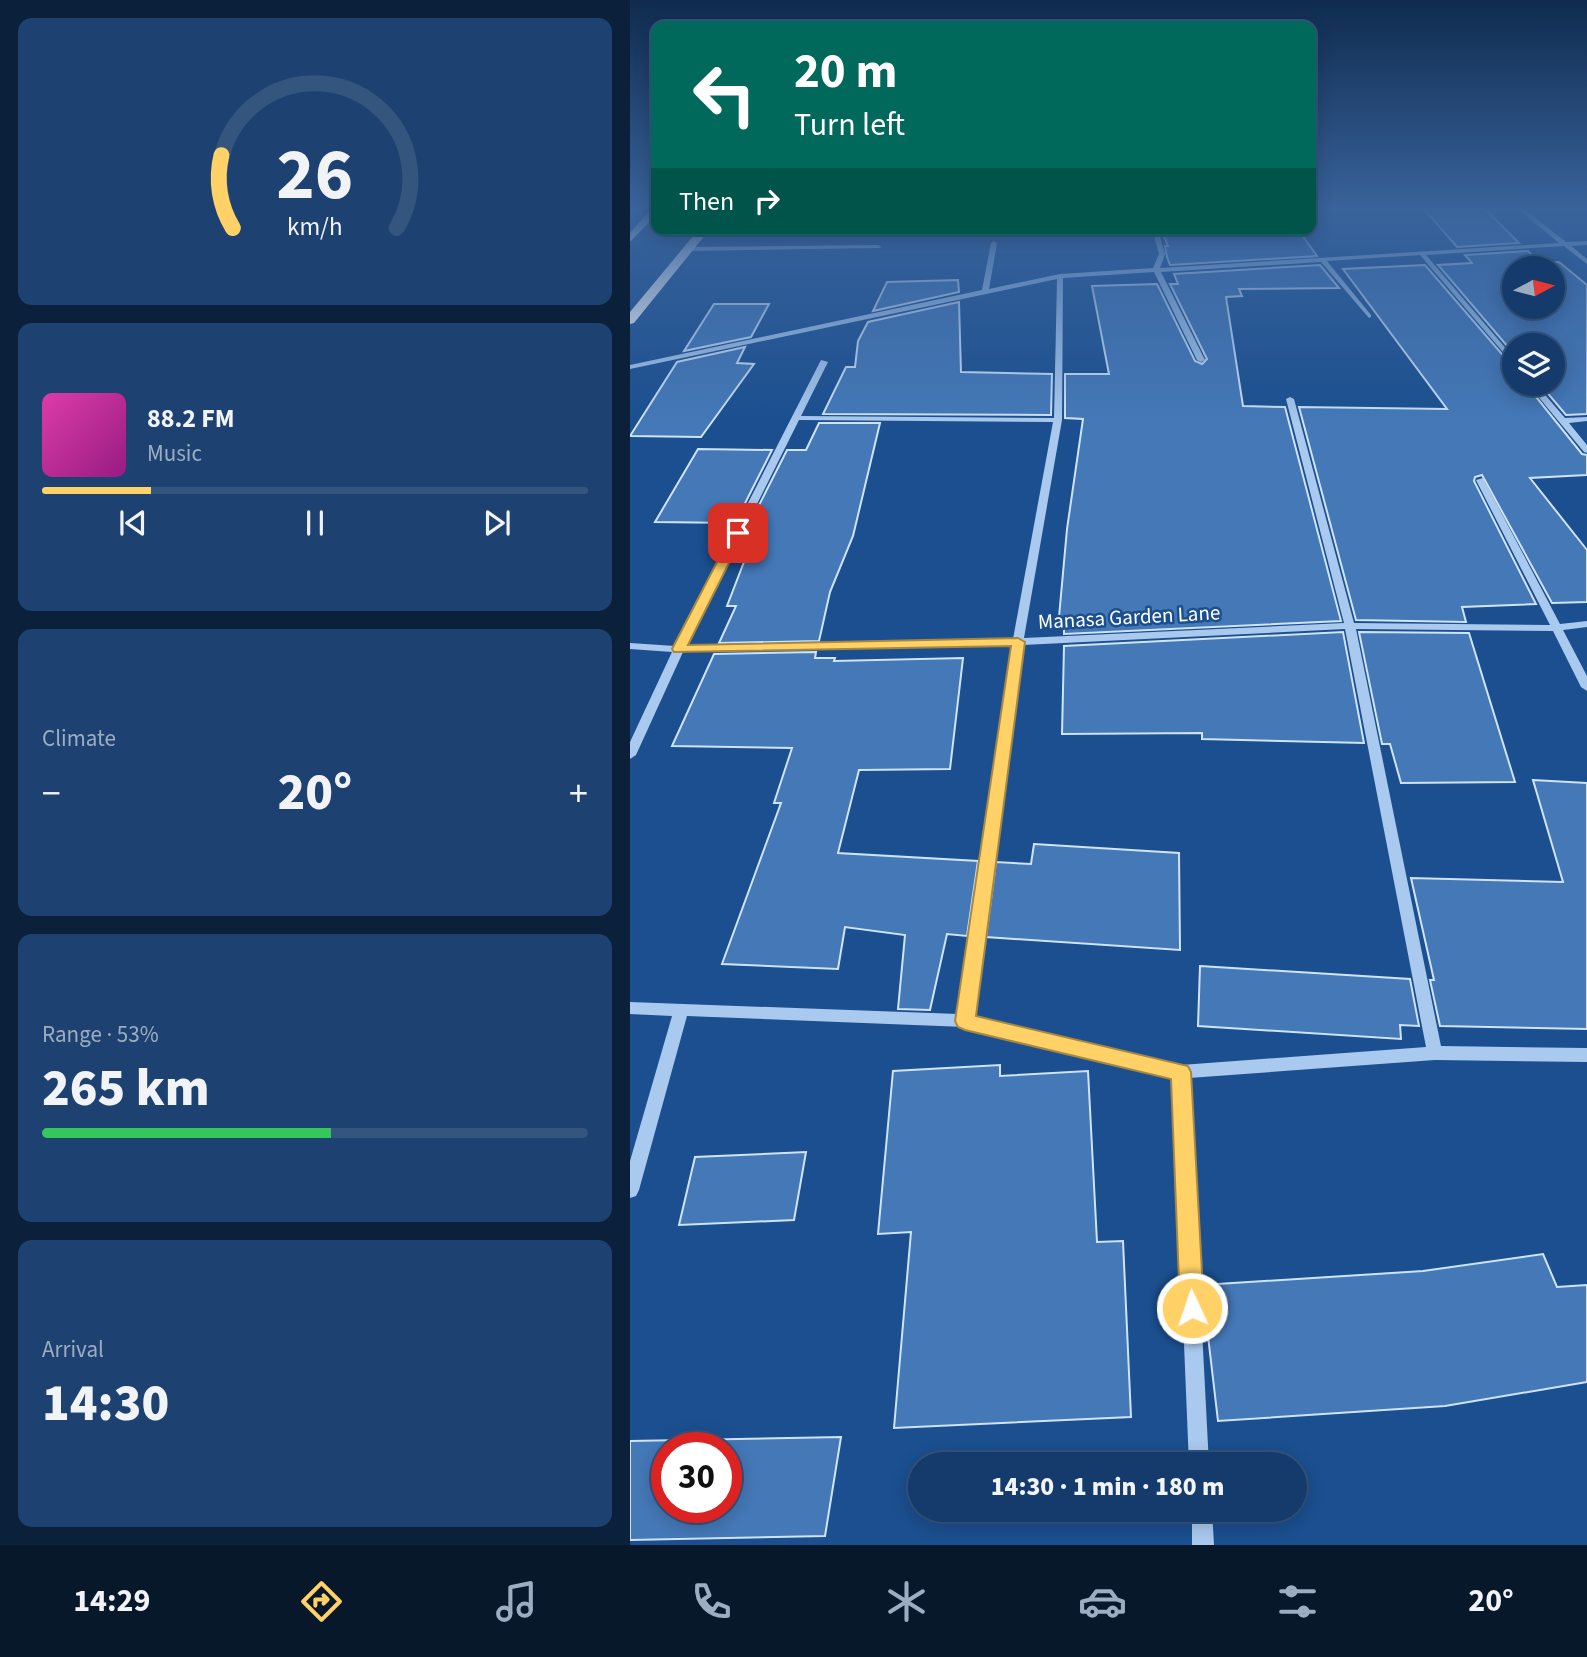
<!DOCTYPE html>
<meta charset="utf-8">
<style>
:root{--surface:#143b6b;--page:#1d4271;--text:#f1f3f6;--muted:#9dadc1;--line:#33557e;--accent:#ffd166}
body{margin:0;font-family:"Source Sans 3",sans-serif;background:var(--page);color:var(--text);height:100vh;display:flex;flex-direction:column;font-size:26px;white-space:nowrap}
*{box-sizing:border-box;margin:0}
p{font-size:23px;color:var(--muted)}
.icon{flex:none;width:38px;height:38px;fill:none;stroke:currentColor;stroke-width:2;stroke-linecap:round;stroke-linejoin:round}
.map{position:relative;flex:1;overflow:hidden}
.side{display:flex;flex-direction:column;gap:18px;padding:18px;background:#0b203b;width:630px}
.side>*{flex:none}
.banner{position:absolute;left:21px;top:21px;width:665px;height:214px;border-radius:14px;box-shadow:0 4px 18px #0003,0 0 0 2px var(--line);background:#00695c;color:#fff;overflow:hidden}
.needle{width:46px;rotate:83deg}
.fabs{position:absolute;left:872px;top:256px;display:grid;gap:14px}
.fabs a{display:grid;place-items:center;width:63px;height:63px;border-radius:50%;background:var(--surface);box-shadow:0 4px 18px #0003,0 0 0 2px var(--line);font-size:35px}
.speed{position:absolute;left:21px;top:1432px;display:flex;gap:14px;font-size:35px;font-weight:700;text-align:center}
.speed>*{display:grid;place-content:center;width:91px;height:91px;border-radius:50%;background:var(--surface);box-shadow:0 4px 18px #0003,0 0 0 2px var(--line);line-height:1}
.speed .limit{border:10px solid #d22;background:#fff;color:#111}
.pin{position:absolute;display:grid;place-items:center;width:60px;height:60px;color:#fff;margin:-30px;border-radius:14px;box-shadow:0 4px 10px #0006}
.me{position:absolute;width:77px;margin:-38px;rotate:357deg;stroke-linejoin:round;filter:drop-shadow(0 0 5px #0008)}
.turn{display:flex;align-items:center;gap:24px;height:147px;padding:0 28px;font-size:32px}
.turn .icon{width:91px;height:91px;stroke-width:2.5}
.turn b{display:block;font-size:49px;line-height:60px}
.then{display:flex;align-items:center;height:66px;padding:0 28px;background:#0003;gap:14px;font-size:26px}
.big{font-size:52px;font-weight:800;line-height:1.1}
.side .card{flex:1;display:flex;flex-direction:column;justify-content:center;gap:10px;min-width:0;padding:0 24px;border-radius:14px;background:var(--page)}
.side .dial{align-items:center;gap:0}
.dial svg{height:182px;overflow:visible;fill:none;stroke:var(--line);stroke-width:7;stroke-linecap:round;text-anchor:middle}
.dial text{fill:var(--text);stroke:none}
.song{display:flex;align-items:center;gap:21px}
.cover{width:84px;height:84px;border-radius:10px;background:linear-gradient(135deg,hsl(320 70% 55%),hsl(310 70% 35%))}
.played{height:7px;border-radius:4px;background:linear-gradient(90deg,var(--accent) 20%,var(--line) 20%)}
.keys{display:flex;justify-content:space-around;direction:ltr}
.heat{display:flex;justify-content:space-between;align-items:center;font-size:38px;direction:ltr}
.charge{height:10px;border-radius:5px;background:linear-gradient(90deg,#34c759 53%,var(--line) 0)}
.trip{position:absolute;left:278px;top:1452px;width:399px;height:70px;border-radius:35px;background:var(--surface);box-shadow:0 4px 18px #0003,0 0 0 2px var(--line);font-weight:800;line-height:70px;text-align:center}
.dock{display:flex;height:112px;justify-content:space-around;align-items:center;background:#08182b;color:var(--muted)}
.dock .icon{width:49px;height:49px}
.dock .on{color:var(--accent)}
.dock b{font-size:32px;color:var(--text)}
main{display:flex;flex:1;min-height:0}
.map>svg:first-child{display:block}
</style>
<main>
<section class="side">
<div class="card dial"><svg viewBox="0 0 100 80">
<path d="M14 69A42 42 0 1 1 86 69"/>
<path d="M14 69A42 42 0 0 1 9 37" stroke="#ffd166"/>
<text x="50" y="56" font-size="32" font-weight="700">26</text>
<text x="50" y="72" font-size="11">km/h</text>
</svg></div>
<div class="card">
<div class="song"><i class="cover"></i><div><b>88.2 FM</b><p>Music</p></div></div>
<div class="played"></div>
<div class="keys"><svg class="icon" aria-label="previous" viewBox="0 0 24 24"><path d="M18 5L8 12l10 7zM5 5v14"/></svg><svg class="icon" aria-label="pause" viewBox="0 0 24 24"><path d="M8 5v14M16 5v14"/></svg><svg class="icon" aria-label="next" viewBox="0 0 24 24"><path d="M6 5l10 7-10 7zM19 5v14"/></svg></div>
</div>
<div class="card"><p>Climate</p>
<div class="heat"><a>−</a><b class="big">20°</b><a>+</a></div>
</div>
<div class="card"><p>Range · 53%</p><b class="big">265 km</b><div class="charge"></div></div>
<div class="card"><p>Arrival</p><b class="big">14:30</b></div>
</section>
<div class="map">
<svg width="957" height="1545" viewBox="0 0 957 1545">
<rect width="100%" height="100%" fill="#1b4f8f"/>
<path fill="#4478b7" stroke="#cfe3fa" stroke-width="2" fill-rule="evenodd" d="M 794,209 L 855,209 L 889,243 L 827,247 Z
M 531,229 L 659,229 L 663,235 L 672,235 L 687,256 L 540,265 L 537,257 L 535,246 L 538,246 Z
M 898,251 L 909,263 L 929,262 L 957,285 L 957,414 L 936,415 L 909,383 L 922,383 L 922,345 L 884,345 L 884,354 L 808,265 L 842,263 L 835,255 ZM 884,268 L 922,268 L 922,306 L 884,306 Z
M 690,265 L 709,288 L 609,289 L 612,296 L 596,297 L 613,406 L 655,407 L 711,621 L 434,634 L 434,617 L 429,617 L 437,529 L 453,419 L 435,418 L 435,374 L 479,374 L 462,286 L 527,284 L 565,361 L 572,364 L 577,359 L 540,284 L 548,284 L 544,274 Z
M 795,265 L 884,368 L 884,383 L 895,383 L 952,454 L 957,455 L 957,475 L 900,478 L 957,550 L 957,602 L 922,603 L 852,475 L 845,477 L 844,481 L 906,604 L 832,607 L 836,622 L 726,620 L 669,407 L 817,409 L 713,269 Z
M 328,280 L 329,292 L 243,311 L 257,282 Z
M 329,302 L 331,372 L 422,374 L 421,415 L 193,414 L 216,367 L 225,367 L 228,341 L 238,322 Z
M 84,304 L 139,304 L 121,337 L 54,351 Z
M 115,347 L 107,363 L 124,364 L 71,437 L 0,436 L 47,362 Z
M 189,423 L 250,423 L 223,536 L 200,592 L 189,641 L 89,643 L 106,606 L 97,606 L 129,523 L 120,523 L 157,450 L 176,450 Z
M 68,449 L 142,450 L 105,523 L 25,522 Z
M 713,632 L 734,743 L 572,739 L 572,733 L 432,734 L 434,646 Z
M 729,632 L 839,633 L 885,782 L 771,783 L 760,744 L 752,744 Z
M 186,652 L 185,658 L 205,658 L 204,661 L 333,658 L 320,769 L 229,770 L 208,853 L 348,861 L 337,936 L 317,934 L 300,1010 L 268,1009 L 275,935 L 215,927 L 208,969 L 92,964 L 151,803 L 144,803 L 162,748 L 42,746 L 84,654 Z
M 903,780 L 957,783 L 957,1029 L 810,1026 L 800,980 L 804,980 L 781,878 L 933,882 Z
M 404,844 L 549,853 L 550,950 L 356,937 L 366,862 L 401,864 Z
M 570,966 L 780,979 L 789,1026 L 770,1025 L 771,1039 L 568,1026 Z
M 370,1065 L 370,1076 L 458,1071 L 467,1242 L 493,1241 L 501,1417 L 264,1428 L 281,1232 L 248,1234 L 263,1071 Z
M 176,1152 L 164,1220 L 49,1225 L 65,1157 Z
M 913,1254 L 927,1287 L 957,1285 L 957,1382 L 815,1406 L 588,1421 L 572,1285 L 793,1271 Z
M 211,1437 L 195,1536 L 0,1540 L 0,1441 ZM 37,1447 L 96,1447 L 96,1507 L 37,1507 Z"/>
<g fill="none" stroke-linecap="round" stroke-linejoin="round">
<path fill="#a9c9ee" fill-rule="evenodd" d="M 888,209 L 894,209 L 936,242 L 957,241 L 957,245 L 941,246 L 957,259 L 957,264 L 934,246 L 796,255 L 884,358 L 884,365 L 790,255 L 697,261 L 741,315 L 741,317 L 739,318 L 691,262 L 531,272 L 575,360 L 571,362 L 567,360 L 524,272 L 433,278 L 432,420 L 394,638 L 714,623 L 656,399 L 660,397 L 664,399 L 724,623 L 920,625 L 846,480 L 853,478 L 930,624 L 957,621 L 957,627 L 933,630 L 957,676 L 957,691 L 951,687 L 923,631 L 726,629 L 811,1046 L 957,1048 L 957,1062 L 805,1060 L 559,1078 L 579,1465 L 559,1465 L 543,1077 L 335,1027 L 57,1016 L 9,1190 L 6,1196 L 0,1198 L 0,1161 L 42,1016 L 0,1014 L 0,1002 L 328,1014 L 382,645 L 53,652 L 6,755 L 0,759 L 0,742 L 42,652 L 0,649 L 0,643 L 45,646 L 191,360 L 198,362 L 171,416 L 424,418 L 427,279 L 0,369 L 0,365 L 352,290 L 361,243 L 364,241 L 367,243 L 359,289 L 430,274 L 523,268 L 529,254 L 522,229 L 528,229 L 535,254 L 530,268 L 929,243 ZM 169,420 L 423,422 L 383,639 L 56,646 ZM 715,629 L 796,1047 L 551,1065 L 343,1017 L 393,645 Z
M 249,245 L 251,248 L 56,251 L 53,249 L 56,247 Z
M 897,383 L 905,383 L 935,418 L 957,417 L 957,421 L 939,423 L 957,445 L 957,453 L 954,452 Z
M 562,1510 L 582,1510 L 584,1545 L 562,1545 Z"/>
<path fill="#fff" fill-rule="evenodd" d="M 21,209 L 26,209 L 26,215 L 0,242 L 0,233 Z
M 69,229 L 80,229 L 4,323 L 0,324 L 0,312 Z"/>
</g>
<linearGradient id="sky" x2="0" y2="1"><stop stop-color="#0f2b4f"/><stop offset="0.49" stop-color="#39639b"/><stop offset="1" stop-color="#39639b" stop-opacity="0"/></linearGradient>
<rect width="957" height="425" fill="url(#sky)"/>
<path fill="#ffd166" stroke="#a68842" stroke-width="2" d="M 108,530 L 114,533 L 58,645 L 388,638 L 395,642 L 346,1016 L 558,1066 L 561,1072 L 574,1308 L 570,1316 L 562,1320 L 553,1316 L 550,1308 L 541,1079 L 335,1030 L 328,1027 L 325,1021 L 381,646 L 44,652 L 42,649 L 102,533 Z"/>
<g text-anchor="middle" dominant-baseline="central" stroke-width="5" stroke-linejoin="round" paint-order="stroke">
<g font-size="21" fill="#fff" stroke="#1b4f8f">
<text transform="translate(499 617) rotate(-3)">Manasa Garden Lane</text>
</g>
</g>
</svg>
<div class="fabs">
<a><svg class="needle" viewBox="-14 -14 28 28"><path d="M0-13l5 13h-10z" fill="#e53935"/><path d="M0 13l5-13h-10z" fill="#9dadc1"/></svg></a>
<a><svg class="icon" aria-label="layers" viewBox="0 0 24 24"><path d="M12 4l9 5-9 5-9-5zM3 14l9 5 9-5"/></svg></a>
</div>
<div class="speed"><div class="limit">30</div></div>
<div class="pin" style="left:108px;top:533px;background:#d93025"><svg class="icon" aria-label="arrive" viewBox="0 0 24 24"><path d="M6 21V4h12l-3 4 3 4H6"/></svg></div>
<svg class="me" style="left:562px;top:1308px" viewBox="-20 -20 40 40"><circle r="17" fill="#ffd166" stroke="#fff" stroke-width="3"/><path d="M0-11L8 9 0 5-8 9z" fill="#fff"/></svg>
<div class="trip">14:30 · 1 min · 180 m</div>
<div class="banner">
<div class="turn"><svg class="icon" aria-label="left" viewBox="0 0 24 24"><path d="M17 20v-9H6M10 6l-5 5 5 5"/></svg><div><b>20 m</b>Turn left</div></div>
<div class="then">Then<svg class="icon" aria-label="right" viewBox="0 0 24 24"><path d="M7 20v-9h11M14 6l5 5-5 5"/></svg></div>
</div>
</div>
</main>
<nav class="dock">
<b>14:29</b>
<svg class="icon on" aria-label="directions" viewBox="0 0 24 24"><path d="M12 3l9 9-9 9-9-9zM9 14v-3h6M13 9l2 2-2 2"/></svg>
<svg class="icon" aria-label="music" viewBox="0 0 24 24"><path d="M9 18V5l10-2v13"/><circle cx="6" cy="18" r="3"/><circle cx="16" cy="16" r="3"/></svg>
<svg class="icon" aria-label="phone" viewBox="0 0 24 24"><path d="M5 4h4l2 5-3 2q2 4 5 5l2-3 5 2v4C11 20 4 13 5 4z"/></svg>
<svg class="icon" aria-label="climate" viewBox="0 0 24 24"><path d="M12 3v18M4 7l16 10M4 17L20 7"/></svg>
<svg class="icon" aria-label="car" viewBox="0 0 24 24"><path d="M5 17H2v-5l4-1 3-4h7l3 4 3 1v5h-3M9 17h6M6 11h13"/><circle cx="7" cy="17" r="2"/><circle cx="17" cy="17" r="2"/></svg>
<svg class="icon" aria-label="filters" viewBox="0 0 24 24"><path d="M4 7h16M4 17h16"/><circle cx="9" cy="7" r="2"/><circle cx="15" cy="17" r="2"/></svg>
<b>20°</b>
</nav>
